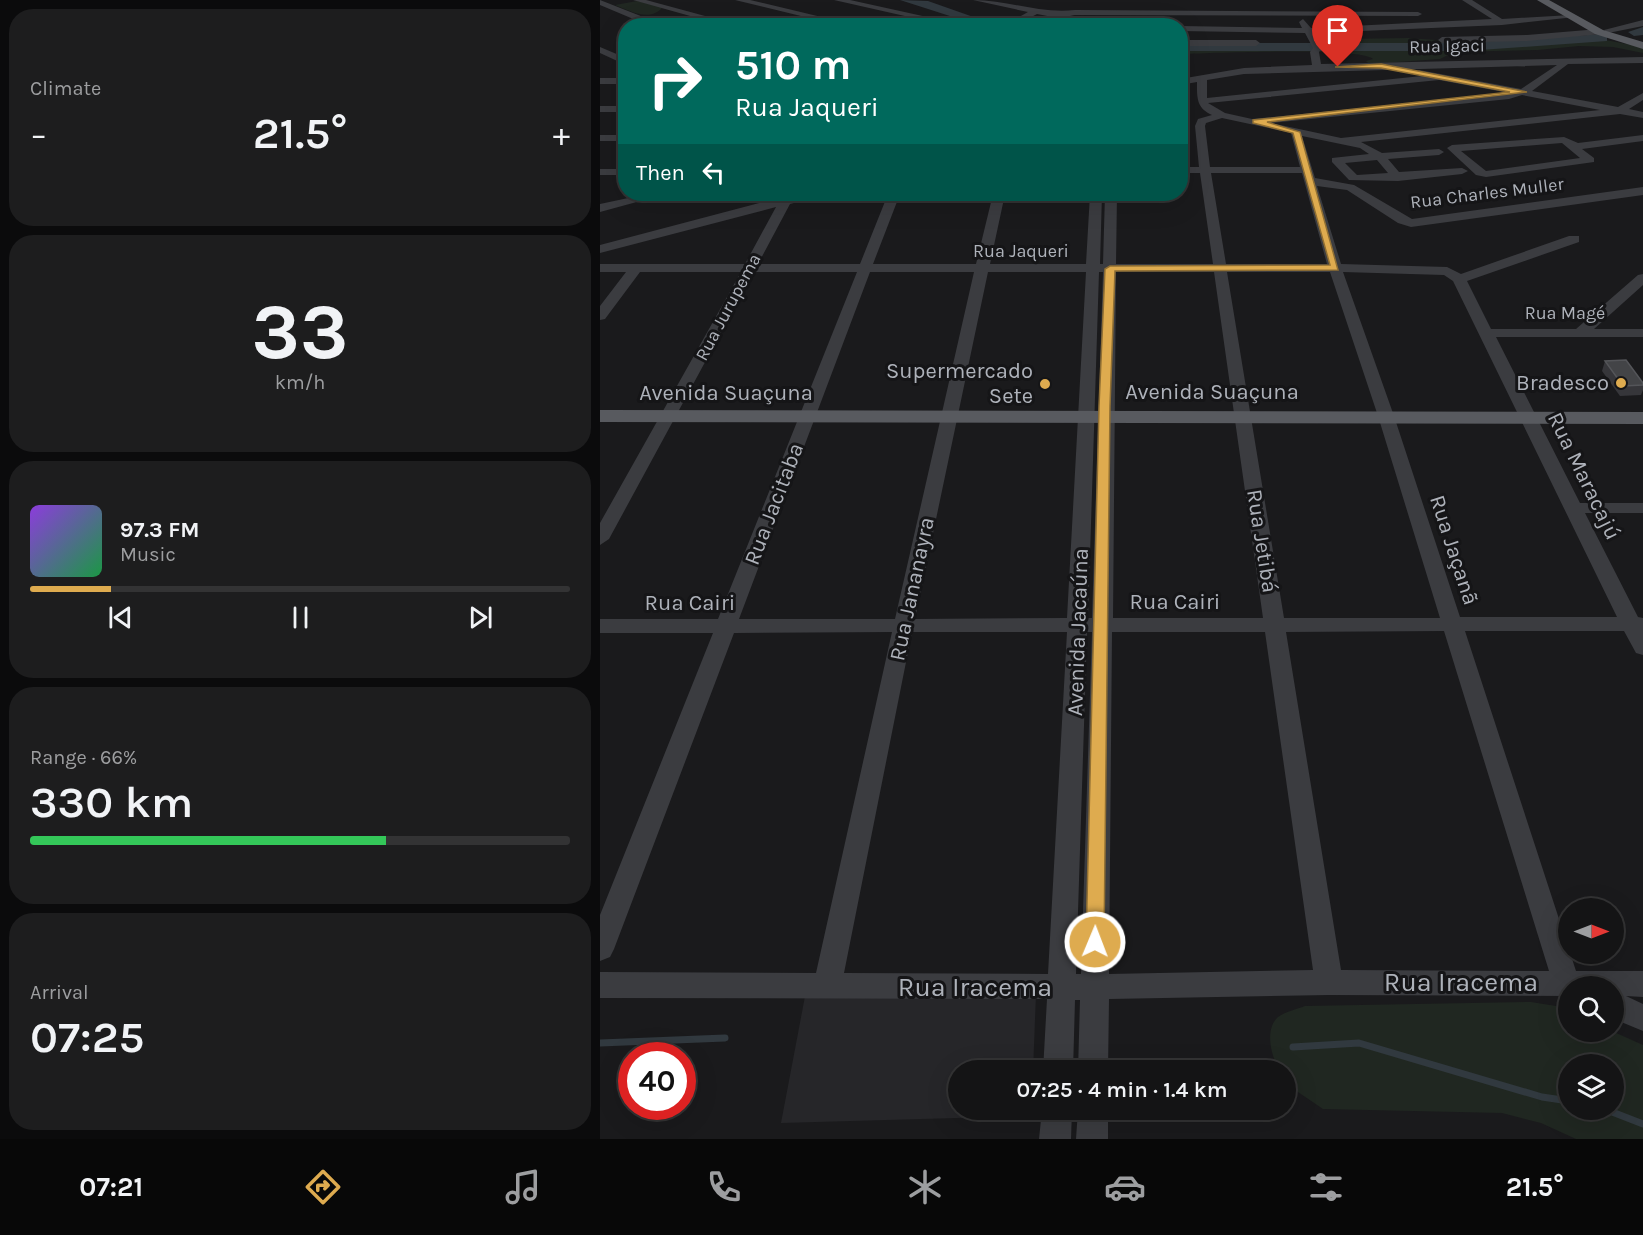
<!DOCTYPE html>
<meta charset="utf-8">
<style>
:root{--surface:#141415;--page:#1d1d1e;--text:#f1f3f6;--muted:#9d9ea0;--line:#333334;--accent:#deab4f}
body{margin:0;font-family:Karla,sans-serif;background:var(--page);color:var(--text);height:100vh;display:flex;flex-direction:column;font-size:22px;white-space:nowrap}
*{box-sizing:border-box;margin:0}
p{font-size:20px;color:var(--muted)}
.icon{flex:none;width:33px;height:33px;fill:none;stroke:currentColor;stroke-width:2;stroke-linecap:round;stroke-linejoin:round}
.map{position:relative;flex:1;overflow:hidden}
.side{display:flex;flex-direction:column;gap:9px;padding:9px;background:#0b0b0c;width:600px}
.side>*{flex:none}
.guide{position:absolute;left:18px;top:18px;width:570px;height:183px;border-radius:24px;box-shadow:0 6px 24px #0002,0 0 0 2px var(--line);background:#00695c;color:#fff;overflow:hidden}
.needle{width:39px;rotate:90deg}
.tools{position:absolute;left:958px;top:898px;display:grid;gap:12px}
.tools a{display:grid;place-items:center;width:66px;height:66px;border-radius:50%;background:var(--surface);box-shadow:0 6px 24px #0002,0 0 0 2px var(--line);font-size:30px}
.speed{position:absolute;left:18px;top:1042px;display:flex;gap:12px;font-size:30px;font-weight:700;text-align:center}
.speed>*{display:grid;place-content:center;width:78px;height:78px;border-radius:50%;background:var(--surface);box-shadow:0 6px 24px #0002,0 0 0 2px var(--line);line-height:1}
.speed .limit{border:9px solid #d22;background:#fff;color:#111}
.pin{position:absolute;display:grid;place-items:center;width:51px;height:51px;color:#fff;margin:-62px -26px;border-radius:50% 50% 50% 0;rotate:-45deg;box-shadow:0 0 6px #0007}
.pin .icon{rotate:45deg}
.me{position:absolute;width:66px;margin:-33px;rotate:1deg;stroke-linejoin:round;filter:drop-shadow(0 0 4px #0008)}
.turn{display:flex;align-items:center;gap:21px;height:126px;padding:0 18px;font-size:27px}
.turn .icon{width:78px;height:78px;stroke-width:2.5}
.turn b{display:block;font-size:42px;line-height:51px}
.then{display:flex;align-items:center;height:57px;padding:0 18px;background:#0003;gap:12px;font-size:22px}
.big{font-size:45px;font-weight:600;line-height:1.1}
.side .card{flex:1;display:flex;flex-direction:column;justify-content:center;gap:9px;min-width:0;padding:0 21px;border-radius:24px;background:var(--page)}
.side .dial{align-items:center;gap:0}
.dial b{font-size:78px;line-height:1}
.song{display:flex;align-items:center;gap:18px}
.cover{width:72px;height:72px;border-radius:9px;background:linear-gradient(135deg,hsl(270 70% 55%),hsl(140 70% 35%))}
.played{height:6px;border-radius:3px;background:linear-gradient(90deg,var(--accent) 15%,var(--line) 15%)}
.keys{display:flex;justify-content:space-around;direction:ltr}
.heat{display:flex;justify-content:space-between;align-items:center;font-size:33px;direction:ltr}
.charge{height:9px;border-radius:4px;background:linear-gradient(90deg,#34c759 66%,var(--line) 0)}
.trip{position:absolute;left:348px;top:1060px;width:348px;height:60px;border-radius:30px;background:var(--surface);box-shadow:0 6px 24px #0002,0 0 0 2px var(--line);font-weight:600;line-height:60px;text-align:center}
.menu{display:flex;height:96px;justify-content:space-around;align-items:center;background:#080808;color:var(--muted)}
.menu .icon{width:42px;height:42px}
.menu .selected{color:var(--accent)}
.menu b{font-size:27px;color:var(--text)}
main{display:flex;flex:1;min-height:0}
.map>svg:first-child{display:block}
</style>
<main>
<section class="side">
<div class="card"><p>Climate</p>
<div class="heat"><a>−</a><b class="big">21.5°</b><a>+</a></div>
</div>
<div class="card dial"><b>33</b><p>km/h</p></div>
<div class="card">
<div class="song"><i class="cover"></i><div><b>97.3 FM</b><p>Music</p></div></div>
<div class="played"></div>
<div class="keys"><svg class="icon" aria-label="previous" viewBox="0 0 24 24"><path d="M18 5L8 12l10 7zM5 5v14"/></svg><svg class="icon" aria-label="pause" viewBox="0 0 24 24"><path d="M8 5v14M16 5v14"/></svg><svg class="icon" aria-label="next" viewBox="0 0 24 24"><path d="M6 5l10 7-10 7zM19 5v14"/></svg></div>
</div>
<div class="card"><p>Range · 66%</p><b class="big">330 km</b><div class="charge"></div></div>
<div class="card"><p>Arrival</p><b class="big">07:25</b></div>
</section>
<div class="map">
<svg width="1043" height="1139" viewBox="0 0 1043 1139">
<rect width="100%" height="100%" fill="#1a1a1c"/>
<path fill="#262629" d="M 206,991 L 436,994 L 433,1071 L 358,1071 L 358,1110 L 432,1110 L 431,1116 L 181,1123 Z"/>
<path fill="#202721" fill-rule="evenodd" d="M 37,1 L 59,6 L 62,8 C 49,22 30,11 15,5 Z
M 984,36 L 1043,47 L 1043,53 L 1013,47 L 979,46 L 938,50 L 854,52 L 840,59 L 769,64 L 766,61 L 773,59 C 759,47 608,53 581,54 L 580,46 L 705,44 L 744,39 L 808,38 L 851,41 Z
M 931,1002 L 956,1006 L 969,1012 L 969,1032 L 1014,1032 L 1043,1045 L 1043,1139 L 976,1139 L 941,1123 L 902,1113 L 723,1109 L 695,1090 L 686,1078 L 686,1071 L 681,1071 C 671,1059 664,1029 678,1017 C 685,1012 697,1009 705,1006 ZM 969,1065 L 1014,1065 L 1014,1110 L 969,1110 Z"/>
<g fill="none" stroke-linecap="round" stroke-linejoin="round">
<path stroke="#31393f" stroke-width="7" d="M 0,1043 L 125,1038
M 693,1047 L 759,1043 L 942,1097 L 969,1101
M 1007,1110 L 1043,1124"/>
<path fill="#31393f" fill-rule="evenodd" d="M 300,0 L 328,1 L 399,26 L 381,26 Z
M 1043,27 L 1043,35 L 1034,36 L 1028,32 Z
M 1003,34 L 1007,35 L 1007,41 L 866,51 L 580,51 L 580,43 L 866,43 Z"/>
<path fill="#3b3c40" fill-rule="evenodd" d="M 0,0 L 61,24 L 62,26 L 50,26 L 0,5 Z
M 33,0 L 46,0 L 142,26 L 126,26 Z
M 135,0 L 150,0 L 259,26 L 242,26 Z
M 234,0 L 250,0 L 368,26 L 349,26 Z
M 373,0 C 408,0 440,14 475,10 L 818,12 L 822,14 L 818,16 L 470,15 L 519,26 L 499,26 L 437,14 L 414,26 L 403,26 L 428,12 Z
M 862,0 L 872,0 L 902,19 L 971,15 L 975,17 L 902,25 L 714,33 L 722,48 L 719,52 L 721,64 L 1043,57 L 1043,63 L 968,64 L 932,91 L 1018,107 L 1043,93 L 1043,100 L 1029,109 L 1043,112 L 1043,118 L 1020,114 L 761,142 L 782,153 L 839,149 L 844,152 L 839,155 L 788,159 L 799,172 L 862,168 L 868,171 L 862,174 L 798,181 L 749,180 L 732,162 L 732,158 L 769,154 L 760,148 L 702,136 L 715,178 L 754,185 L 812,219 L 1043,187 L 1043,195 L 811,227 L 798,223 L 747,190 L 717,186 L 741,264 L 847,267 L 861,274 L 969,236 L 979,236 L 979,242 L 867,281 L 891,329 L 976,329 L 1038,275 L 1043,274 L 1043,285 L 994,329 L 1043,329 L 1043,337 L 896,337 L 980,503 L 1043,503 L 1043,513 L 985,513 L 1038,617 L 1043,618 L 1043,655 L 1036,653 L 1024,631 L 865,631 L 976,971 L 1043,971 L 1043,997 L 1026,996 L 1043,1004 L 1043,1031 L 1014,1019 L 1014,987 L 969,987 L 969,996 L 729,995 L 509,999 L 508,1071 L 478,1071 L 480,1000 L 475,1000 L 473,1071 L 443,1071 L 447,999 L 0,998 L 0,972 L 216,973 L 292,632 L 134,633 L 14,949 L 10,957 L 0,961 L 0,915 L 113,633 L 0,633 L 0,619 L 118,619 L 257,272 L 154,272 L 9,539 L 0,545 L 0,523 L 141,272 L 40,272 L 5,319 L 0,320 L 0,306 L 26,272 L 0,272 L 0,264 L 145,264 L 176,207 L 0,253 L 0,245 L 186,196 L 219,194 L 217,197 L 190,204 L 158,264 L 260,264 L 288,194 L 300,194 L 273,264 L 376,264 L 393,194 L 405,194 L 390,264 L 486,264 L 490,194 L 502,194 L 500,264 L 503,264 L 505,194 L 517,194 L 516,264 L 613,264 L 600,173 L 580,173 L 580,167 L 599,167 L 595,126 L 598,119 L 612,115 C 596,108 597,97 597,82 L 580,85 L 580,79 L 644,68 L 712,65 L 710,52 L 713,48 L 705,33 L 580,31 L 580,26 L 702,28 L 699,22 L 703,19 L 711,28 L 892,19 ZM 957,65 L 921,89 L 819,70 L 814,73 L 822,76 L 607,98 L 607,80 L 644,74 ZM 839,80 L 909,93 L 652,119 L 625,113 L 608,103 ZM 922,95 L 1000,110 L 741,138 L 671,123 L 909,99 ZM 622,118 L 691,133 L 700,167 L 610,167 L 605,126 L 606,123 ZM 777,160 L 788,173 L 757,175 L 745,163 ZM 611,173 L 702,173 L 727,264 L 626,264 ZM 270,272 L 374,272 L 295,619 L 139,619 ZM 388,272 L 486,272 L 467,618 L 315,619 ZM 499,272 L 503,272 L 492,618 L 488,618 ZM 516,272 L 614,272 L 663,618 L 513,618 ZM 627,272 L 730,272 L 778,416 L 840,618 L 684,618 ZM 743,272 L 844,275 L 853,281 L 1017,617 L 860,617 L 794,416 ZM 844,631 L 949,971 L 741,970 L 686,632 ZM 312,632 L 467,632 L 448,974 L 244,973 ZM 487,632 L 492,632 L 481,974 L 476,974 ZM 512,632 L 665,632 L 713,970 L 509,974 Z
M 1043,20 L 1043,26 L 1008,33 L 1004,30 Z
M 999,29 L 1002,34 L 927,41 L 842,43 L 838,40 L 842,37 L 927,35 Z
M 580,40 L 656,40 L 660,43 L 656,46 L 580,46 Z
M 0,47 L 26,58 L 26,65 L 0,53 Z
M 0,78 L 26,78 L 26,84 L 0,84 Z
M 0,106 L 26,106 L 26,112 L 0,112 Z
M 0,135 L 26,135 L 26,141 L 0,141 Z
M 1043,135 L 1043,141 L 982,149 L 994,158 L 994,162 L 886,177 L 876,175 L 847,148 L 852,145 L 964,137 L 978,143 ZM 962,143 L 980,158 L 886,171 L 861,151 Z
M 0,169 L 26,169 L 26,175 L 0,175 Z
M 47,194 L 66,194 L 0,212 L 0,204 Z
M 442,1110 L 472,1110 L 471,1139 L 439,1139 Z
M 478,1110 L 508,1110 L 508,1139 L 476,1139 Z"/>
<path fill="#585a5f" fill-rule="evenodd" d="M 937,0 L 949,0 L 1003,30 L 1043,42 L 1043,49 L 995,34 Z
M 0,410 L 1043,412 L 1043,424 L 0,422 Z"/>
</g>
<path fill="#36363a" d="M 1005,361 L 1043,383 L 1043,390 L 1041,395 L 1020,396 L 1002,371 Z"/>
<path fill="#434447" stroke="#545559" stroke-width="1.5" d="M 1026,360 L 1043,383 L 1043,385 L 1023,386 L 1005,361 Z"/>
<path fill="#deab4f" stroke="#906f33" stroke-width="1.5" d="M 781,64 L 927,92 L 667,122 L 700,132 L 738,270 L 515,271 L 510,406 L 504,942 L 502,948 L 495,951 L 488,948 L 486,942 L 499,406 L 505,269 L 510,266 L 730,265 L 693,133 L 653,123 L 653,120 L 910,92 L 781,68 L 735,67 Z"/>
<g fill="#deab4f" stroke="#151517" stroke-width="2">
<circle cx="1021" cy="383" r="6"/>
<circle cx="445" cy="384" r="6"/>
</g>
<g text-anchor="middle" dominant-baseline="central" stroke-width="6" stroke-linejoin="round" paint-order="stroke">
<g font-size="18" fill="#aeb2ba" stroke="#151517">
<text transform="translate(847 46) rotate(-1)">Rua Igaci</text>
<text transform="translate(887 193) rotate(-7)">Rua Charles Muller</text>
<text x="421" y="251">Rua Jaqueri</text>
<text transform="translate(128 307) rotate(-62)">Rua Jurupema</text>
<text x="965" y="313">Rua Magé</text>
</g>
<g font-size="22" fill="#aeb2ba" stroke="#151517" text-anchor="end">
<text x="433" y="371">Supermercado<tspan x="433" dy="25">Sete</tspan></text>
<text x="1009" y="383">Bradesco</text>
</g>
<g font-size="22" fill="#aeb2ba" stroke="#151517">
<text x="612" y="392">Avenida Suaçuna</text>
<text x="126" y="393">Avenida Suaçuna</text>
<text transform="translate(984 476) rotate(64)">Rua Maracajú</text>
<text transform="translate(174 504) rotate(-69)">Rua Jacitaba</text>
<text transform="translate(662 541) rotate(81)">Rua Jetibá</text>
<text transform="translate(854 550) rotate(72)">Rua Jaçanã</text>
<text transform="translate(312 589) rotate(-78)">Rua Jananayra</text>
<text x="575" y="602">Rua Cairi</text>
<text x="90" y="603">Rua Cairi</text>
<text transform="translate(478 632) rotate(-88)">Avenida Jacaúna</text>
</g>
<g font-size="27" fill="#aeb2ba" stroke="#151517">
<text x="861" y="982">Rua Iracema</text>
<text x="375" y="987">Rua Iracema</text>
</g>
</g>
</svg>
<div class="tools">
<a><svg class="needle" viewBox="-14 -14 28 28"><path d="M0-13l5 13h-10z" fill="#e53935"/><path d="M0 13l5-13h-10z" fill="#9d9ea0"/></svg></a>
<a><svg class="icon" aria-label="search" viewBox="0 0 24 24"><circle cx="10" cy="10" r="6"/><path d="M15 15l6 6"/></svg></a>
<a><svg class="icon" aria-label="layers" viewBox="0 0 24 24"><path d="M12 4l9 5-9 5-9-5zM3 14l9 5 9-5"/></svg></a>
</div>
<div class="speed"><div class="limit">40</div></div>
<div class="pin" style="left:738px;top:67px;background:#d93025"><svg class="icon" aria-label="arrive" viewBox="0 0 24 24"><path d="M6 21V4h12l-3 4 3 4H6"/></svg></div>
<svg class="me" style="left:495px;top:942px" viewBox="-20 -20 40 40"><circle r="17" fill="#deab4f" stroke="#fff" stroke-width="3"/><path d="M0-11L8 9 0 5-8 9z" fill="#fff"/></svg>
<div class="trip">07:25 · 4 min · 1.4 km</div>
<div class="guide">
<div class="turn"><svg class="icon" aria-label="right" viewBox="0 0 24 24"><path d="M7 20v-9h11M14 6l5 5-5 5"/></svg><div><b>510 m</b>Rua Jaqueri</div></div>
<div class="then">Then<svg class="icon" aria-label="left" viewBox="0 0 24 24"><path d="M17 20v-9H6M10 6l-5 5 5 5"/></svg></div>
</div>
</div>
</main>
<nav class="menu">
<b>07:21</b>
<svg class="icon selected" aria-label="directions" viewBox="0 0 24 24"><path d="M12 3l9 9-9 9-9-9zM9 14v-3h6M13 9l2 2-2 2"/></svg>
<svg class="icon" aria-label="music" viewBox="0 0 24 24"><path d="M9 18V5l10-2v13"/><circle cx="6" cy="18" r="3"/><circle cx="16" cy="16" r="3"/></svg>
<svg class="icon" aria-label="phone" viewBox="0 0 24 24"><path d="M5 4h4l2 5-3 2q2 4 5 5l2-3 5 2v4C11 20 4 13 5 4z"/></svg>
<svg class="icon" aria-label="climate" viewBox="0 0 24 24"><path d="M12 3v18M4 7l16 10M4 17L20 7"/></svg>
<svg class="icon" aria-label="car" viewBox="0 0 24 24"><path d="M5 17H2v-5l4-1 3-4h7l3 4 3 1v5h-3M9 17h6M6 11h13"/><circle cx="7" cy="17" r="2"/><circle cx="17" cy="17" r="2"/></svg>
<svg class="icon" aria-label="filters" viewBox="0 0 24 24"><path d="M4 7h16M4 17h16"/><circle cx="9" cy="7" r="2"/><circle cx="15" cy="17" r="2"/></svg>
<b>21.5°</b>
</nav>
